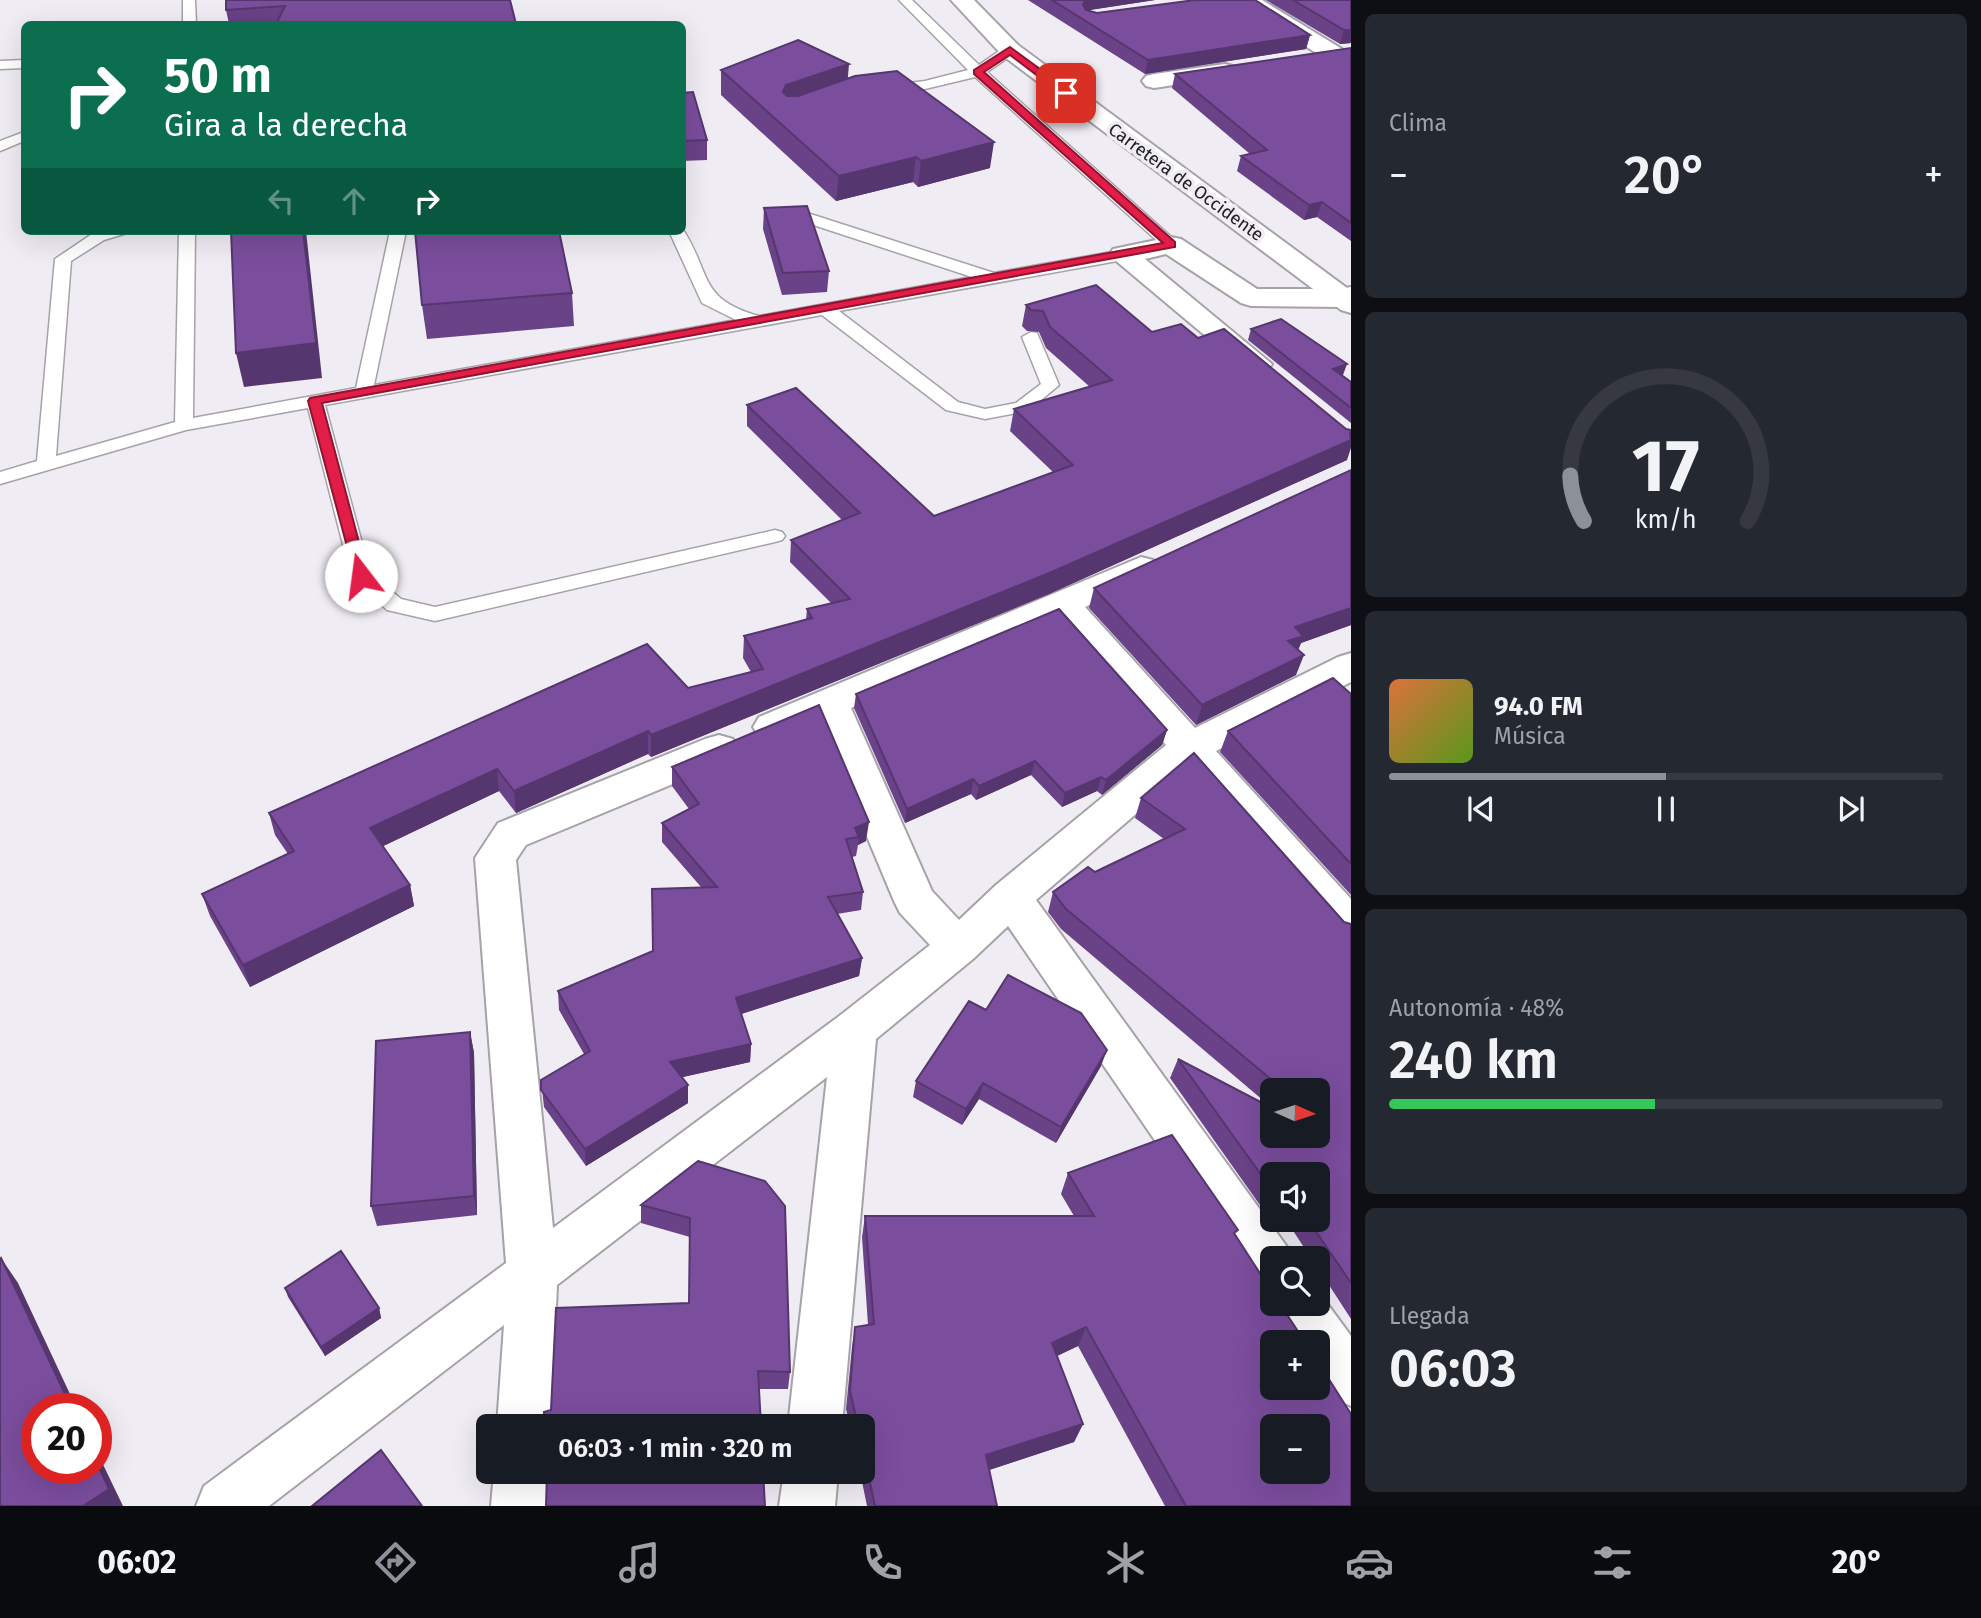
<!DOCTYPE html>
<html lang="es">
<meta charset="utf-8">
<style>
:root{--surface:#171b24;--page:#242831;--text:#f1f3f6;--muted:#9ea1a6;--line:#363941;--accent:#8c9099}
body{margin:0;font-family:"Fira Sans",sans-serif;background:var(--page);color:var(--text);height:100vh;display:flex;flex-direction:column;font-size:26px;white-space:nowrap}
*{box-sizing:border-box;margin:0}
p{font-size:23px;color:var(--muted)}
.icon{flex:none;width:38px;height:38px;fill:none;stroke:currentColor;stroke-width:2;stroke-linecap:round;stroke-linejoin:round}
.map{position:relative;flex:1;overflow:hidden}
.sheet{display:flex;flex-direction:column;gap:14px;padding:14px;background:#0d0f14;width:630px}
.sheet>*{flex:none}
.top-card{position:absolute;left:21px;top:21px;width:665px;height:214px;border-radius:10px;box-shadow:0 7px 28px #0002;background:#0b6e4f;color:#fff;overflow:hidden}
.needle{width:46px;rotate:93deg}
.tools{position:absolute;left:1260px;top:1078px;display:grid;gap:14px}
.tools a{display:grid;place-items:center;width:70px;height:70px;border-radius:10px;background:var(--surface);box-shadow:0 7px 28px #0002;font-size:35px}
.speed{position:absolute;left:21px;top:1393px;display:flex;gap:14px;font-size:35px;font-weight:700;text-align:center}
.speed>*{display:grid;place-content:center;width:91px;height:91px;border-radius:50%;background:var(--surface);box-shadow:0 7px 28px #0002;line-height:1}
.speed .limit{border:10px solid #d22;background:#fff;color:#111}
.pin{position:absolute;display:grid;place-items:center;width:60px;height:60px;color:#fff;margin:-30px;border-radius:14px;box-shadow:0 4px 10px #0006}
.me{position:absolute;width:77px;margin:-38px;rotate:345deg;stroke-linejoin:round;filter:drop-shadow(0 0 5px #0008)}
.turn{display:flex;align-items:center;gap:24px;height:147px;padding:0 28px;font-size:32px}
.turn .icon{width:91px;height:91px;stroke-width:2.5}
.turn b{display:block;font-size:49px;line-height:60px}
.lanes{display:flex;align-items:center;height:66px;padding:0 28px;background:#0003;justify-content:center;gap:35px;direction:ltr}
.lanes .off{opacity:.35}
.big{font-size:52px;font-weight:600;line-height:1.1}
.sheet .tile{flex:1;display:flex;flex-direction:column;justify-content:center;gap:10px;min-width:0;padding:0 24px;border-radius:10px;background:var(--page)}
.sheet .dial{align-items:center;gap:0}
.dial svg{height:182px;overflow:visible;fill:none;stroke:var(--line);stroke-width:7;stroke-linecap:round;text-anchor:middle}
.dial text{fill:var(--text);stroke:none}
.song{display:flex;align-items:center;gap:21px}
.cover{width:84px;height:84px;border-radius:10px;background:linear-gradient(135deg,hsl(20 70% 55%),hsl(90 70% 35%))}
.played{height:7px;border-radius:4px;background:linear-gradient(90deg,var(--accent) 50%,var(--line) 50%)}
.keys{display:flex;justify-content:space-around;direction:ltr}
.heat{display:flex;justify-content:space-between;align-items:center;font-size:38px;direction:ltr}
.charge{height:10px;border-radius:5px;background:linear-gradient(90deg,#34c759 48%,var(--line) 0)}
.trip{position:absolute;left:476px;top:1414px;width:399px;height:70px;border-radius:10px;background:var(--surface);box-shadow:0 7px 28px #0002;font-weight:600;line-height:70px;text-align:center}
.menu{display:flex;height:112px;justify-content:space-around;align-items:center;background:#090b0e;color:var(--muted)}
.menu .icon{width:49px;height:49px}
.menu .active{color:var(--accent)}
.menu b{font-size:32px;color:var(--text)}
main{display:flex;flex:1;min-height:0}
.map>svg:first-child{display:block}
</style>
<main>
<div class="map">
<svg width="1351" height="1506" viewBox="0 0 1351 1506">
<rect width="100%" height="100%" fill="#f0ecf4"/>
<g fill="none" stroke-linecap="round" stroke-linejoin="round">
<g stroke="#a6a2aa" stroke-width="3">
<path id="lane" d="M 183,0 L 195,0 L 196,24 L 183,24 Z
M 899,0 L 912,0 L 979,65 L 1005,47 L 1015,47 L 1015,53 L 987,72 L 1177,242 L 1179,245 L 1177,248 L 1165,248 L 975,77 L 925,89 L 884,92 L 884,86 L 925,81 L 968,70 Z
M 24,60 L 24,68 L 0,69 L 0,61 Z
M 24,132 L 24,141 L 0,151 L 0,141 Z
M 798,210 L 994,273 L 1123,250 L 1131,255 L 1123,260 L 839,311 L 958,402 L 985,409 L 1016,403 L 1041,384 L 1022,337 L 1031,332 L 1037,333 L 1059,385 L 1028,411 L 1022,412 L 985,419 L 946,410 L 822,315 L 325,405 L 370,573 L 401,599 L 435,607 L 775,530 L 782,532 L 785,536 L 782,540 L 775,542 L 435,621 L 387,610 L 351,576 L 308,408 L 186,430 L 0,484 L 0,472 L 37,461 L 55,259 L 92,234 L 126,231 L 124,234 L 104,240 L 71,261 L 56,456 L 175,422 L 179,231 L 195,231 L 193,418 L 356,388 L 390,231 L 406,231 L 374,385 L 736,320 L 702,303 L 669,231 L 682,231 L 682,228 C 712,273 697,299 759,316 L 972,277 L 792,218 L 790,215 Z"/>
</g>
<g stroke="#a6a2aa" stroke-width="4">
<path id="street" d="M 1236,0 L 1262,0 L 1342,49 L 1345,54 L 1342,59 L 1326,59 L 1239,5 Z
M 1225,64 L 1233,66 L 1237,71 L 1233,76 L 1154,88 L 1146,86 L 1142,81 L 1146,76 L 1154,74 Z
M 1171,237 L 1181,239 L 1257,289 L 1340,289 L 1351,287 L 1351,304 L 1342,307 L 1251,306 L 1241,303 L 1166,254 L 1145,259 L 1272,364 L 1268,370 L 1257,373 L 1246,370 L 1109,255 L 1113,249 Z
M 1141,557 L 1153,560 L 1158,568 L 1153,576 L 1085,607 L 1195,728 L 1338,657 L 1351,653 L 1351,682 L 1216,751 L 1351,899 L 1351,945 L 1336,940 L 1187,770 L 1036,900 L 1290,1251 L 1293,1258 L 1272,1258 L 1272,1292 L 1254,1285 L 1008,926 L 973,959 L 876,1039 L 842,1426 L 788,1426 L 827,1077 L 557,1285 L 551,1426 L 497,1426 L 504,1325 L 269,1506 L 196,1506 L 204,1486 L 506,1263 L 475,858 L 498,823 L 705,739 L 719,735 L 733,739 L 738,749 L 733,759 L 526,845 L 516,860 L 553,1228 L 838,1017 L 930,945 L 900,913 L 894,901 L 819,722 L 772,741 L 759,737 L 753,727 L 759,717 ZM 1056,620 L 1166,745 L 996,885 L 959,920 L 932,891 L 851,708 Z
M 1318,1291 L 1351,1336 L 1351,1406 C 1315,1391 1318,1377 1318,1342 L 1294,1342 L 1279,1321 L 1272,1304 L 1318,1304 Z
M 494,1472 L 548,1472 L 547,1506 L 491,1506 Z
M 784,1472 L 838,1472 L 835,1506 L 779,1506 Z"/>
</g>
<g stroke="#a6a2aa" stroke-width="4">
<path id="primary" d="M 951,0 L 974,0 L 1018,45 L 1351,291 L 1351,313 L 1341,310 L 1002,55 Z"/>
</g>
<use href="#lane" fill="#fff" fill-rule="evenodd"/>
<use href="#street" fill="#fff" fill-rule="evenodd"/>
<use href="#primary" fill="#fff" fill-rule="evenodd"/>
</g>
<path fill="#6a4287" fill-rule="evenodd" d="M 226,0 L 516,24 L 229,24 L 226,10 Z
M 1028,0 L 1155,0 L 1088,10 L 1097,13 L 1310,35 L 1306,49 L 1145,74 Z
M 1266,0 L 1351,0 L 1351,43 L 1340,44 Z
M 1351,48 L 1351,241 L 1317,217 L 1304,220 L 1237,171 L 1241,156 L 1250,154 L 1172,88 L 1175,74 Z
M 721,70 L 847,78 L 990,168 L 918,187 L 913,182 L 836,201 L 721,95 Z
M 682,93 L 707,140 L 707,160 L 682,161 Z
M 764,208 L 829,271 L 827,292 L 782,295 L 763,229 Z
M 572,293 L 574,326 L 427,339 L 422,305 Z
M 1026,305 L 1152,332 L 1347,460 L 1049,594 L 651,757 L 648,754 L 516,813 L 499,791 L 383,846 L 410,885 L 414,906 L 250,987 L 210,916 L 202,894 L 288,854 L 275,835 L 269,813 L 688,688 L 751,672 L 743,658 L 744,636 L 806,620 L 807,609 L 831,603 L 790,562 L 791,540 L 842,520 L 747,426 L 747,405 L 934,516 L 1053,472 L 1010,431 L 1014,409 L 1090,387 L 1046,348 L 1039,332 L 1027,331 L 1022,326 Z
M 1251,329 L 1343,375 L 1342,375 L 1351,382 L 1351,423 L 1248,340 Z
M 1351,470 L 1351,625 L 1301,643 L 1298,650 L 1296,675 L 1196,725 L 1089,608 L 1094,588 Z
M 856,694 L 1167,730 L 1162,745 L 1102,795 L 1097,791 L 1062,807 L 1031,775 L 976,800 L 971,794 L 905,823 L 854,708 Z
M 1351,694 L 1351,895 L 1220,752 L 1228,731 Z
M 819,705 L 866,841 L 858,845 L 856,856 L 852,857 L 863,892 L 861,910 L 837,914 L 862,958 L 859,976 L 741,1014 L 751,1044 L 750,1062 L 682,1077 L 688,1085 L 688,1103 L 586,1166 L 544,1107 L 541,1080 L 584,1054 L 559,1010 L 558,991 L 653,951 L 701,887 L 662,842 L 662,823 L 689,809 L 672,786 L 672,767 Z
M 1141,798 L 1344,922 L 1351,924 L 1351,1319 L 1318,1268 L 1318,1258 L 1311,1258 L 1286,1220 L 1318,1220 L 1272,1174 L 1272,1220 L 1275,1220 L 1272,1222 L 1170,1078 L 1178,1059 L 1271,1107 L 1061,929 L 1048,912 L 1053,892 L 1164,839 L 1135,818 ZM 1272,1090 L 1318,1090 L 1272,1136 Z
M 470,1032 L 474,1053 L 477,1215 L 377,1226 L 371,1206 Z
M 1101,1066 L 1056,1143 L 979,1099 L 962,1125 L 913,1097 L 916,1081 Z
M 698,1161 L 790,1372 L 788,1389 L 759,1389 L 551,1410 L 689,1303 L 690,1237 L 641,1223 L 641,1205 Z
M 1068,1173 L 1236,1235 L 1351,1506 L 1165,1506 L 1078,1346 L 1057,1356 L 1083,1424 L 1074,1442 L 989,1470 L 997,1506 L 867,1506 L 860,1472 L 863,1472 L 863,1426 L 850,1426 L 846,1409 L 852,1347 L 855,1327 L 868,1325 L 862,1237 L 865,1216 L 1074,1216 L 1061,1194 Z
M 285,1288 L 379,1308 L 381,1318 L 325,1356 L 288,1297 Z"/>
<path fill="#56366e" d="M 1085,0 L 1155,0 L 1084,11 L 1083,5 Z
M 1344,30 L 1351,30 L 1351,43 L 1340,44 Z
M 1310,35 L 1306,49 L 1145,74 L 1148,60 Z
M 849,64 L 847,88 L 782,116 L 783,92 L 786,85 Z
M 994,142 L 990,168 L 918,187 L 921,161 Z
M 916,157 L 913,182 L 836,201 L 839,176 Z
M 1322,202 L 1317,217 L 1304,220 L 1309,205 Z
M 303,231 L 306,231 L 322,378 L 244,387 L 236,353 Z
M 1347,364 L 1343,375 L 1329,380 L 1333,369 Z
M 1351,434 L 1351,448 L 1347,460 L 1049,594 L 651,757 L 651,735 Z
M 1351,608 L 1351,625 L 1301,643 L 1296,655 L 1288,641 L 1295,627 Z
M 1304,655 L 1296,675 L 1196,725 L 1202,705 Z
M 1167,730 L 1162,745 L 1102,795 L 1106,780 Z
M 648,731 L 648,754 L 516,813 L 514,791 Z
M 1035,761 L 1031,775 L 976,800 L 979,786 Z
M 497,769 L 499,791 L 375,850 L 370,828 Z
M 1101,777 L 1097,791 L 1062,807 L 1065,793 Z
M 973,779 L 971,794 L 905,823 L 907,809 Z
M 869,822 L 866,841 L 858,845 L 859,837 L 855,828 Z
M 410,885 L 414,906 L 250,987 L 243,965 Z
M 862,958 L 859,976 L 735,1016 L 736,998 Z
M 470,1032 L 474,1053 L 477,1215 L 474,1196 Z
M 751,1044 L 750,1062 L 670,1080 L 670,1062 Z
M 1107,1050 L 1101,1066 L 1056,1143 L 1061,1127 Z
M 983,1083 L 979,1099 L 962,1125 L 966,1109 Z
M 688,1085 L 688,1103 L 586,1166 L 585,1149 Z
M 1,1258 L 18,1283 L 77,1409 L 72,1409 Z
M 379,1308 L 381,1318 L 325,1356 L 321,1347 Z
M 1086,1327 L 1078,1346 L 1044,1362 L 1052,1343 Z
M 1083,1424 L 1074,1442 L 980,1473 L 986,1455 Z
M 96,1450 L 123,1506 L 83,1506 L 96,1461 Z"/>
<path fill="#7b4d9d" stroke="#56366e" stroke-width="2" fill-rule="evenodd" d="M 226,0 L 510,0 L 516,24 L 276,24 L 285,6 L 226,10 Z
M 1052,0 L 1085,0 L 1083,5 L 1086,10 L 1097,13 L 1195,0 L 1255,0 L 1310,35 L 1148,60 Z
M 1293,0 L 1351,0 L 1351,30 L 1344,30 Z
M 798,40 L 849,64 L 786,85 L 783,92 L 787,96 L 798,96 L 855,76 L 897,71 L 994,142 L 921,161 L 916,157 L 839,176 L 721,70 Z
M 1351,48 L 1351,223 L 1322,202 L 1309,205 L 1241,156 L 1267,150 L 1175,74 Z
M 693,92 L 707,140 L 682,141 L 682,93 Z
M 807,206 L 829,271 L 783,273 L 764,208 Z
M 231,231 L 303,231 L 316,343 L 236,353 Z
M 415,231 L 559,231 L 572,293 L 422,305 Z
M 1096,285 L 1152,332 L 1181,324 L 1198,338 L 1224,329 L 1346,429 L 1351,430 L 1350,434 L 1351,440 L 1054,571 L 651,735 L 648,731 L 514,791 L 497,769 L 370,828 L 410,885 L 243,965 L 202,894 L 294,851 L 269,813 L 647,644 L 688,688 L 763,669 L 744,636 L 812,618 L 807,609 L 850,599 L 791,540 L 860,513 L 747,405 L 796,388 L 934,516 L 1073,465 L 1014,409 L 1112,380 L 1050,327 L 1043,311 L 1031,310 L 1026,305 Z
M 1281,319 L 1347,364 L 1333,369 L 1351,382 L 1351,408 L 1251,329 Z
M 1351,470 L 1351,608 L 1295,627 L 1303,636 L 1288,641 L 1304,655 L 1202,705 L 1094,588 Z
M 1059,609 L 1167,730 L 1106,780 L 1101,777 L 1065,793 L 1035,761 L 979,786 L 973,779 L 907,809 L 856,694 Z
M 1333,678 L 1351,694 L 1351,864 L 1228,731 Z
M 819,705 L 869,822 L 855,828 L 859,837 L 846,839 L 863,892 L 828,897 L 862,958 L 736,998 L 751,1044 L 670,1062 L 688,1085 L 585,1149 L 541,1090 L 541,1080 L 590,1051 L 558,991 L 653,951 L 652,889 L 717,887 L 662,823 L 699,804 L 672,767 Z
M 1194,753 L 1344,922 L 1351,924 L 1351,1283 L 1308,1220 L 1318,1220 L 1318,1174 L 1272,1174 L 1272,1190 L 1178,1059 L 1272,1108 L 1272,1136 L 1318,1136 L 1318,1090 L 1284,1090 L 1066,909 L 1053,892 L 1088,867 L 1095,872 L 1185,829 L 1141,798 Z
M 1008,975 L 1081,1013 L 1107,1050 L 1061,1127 L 983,1083 L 966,1109 L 916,1081 L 969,1001 L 986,1010 Z
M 470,1032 L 474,1196 L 371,1206 L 376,1041 Z
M 1172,1135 L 1238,1230 L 1234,1233 L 1272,1292 L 1272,1304 L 1280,1304 L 1305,1342 L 1272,1342 L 1272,1388 L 1318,1388 L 1318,1362 L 1351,1414 L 1351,1506 L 1186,1506 L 1086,1327 L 1052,1343 L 1083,1424 L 986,1455 L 997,1506 L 875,1506 L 863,1450 L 863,1426 L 858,1426 L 850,1391 L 855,1327 L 874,1324 L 865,1216 L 1094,1216 L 1068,1173 ZM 1272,1426 L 1318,1426 L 1318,1472 L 1272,1472 Z
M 698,1161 L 765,1181 L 785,1206 L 790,1372 L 758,1371 L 761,1426 L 544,1426 L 544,1412 L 551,1410 L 556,1308 L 689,1303 L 690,1218 L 641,1205 Z
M 341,1251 L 379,1308 L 321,1347 L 285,1288 Z
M 1,1258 L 72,1409 L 37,1409 L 37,1468 L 96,1468 L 96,1461 L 109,1489 L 83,1506 L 0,1506 L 0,1259 Z
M 381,1450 L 422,1506 L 312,1506 Z
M 547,1472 L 763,1472 L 765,1506 L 546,1506 Z"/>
<path fill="#e11d48" stroke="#92132f" stroke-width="2" d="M 1010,47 L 1070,91 L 1070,95 L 1063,95 L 1010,55 L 984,72 L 1175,242 L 1175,247 L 322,403 L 368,576 L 361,581 L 356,580 L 308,401 L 310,398 L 1163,243 L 974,74 L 974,70 Z"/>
<g text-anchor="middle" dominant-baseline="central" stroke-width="7" stroke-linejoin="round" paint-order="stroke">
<g font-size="18" fill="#212023" stroke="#f0ecf4">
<text transform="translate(1186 182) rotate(36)">Carretera de Occidente</text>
</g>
</g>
</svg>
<div class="tools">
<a><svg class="needle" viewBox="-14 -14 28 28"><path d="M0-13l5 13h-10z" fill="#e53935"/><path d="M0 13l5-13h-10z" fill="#9ea1a6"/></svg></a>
<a><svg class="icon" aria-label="sound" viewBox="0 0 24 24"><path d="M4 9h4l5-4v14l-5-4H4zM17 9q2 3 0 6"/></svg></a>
<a><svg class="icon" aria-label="search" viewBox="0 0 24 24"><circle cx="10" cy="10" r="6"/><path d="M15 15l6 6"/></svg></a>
<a>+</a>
<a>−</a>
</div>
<div class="speed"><div class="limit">20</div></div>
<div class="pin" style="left:1066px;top:93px;background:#d93025"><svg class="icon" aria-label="arrive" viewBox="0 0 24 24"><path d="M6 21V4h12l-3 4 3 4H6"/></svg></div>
<svg class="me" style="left:361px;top:576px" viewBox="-20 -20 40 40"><circle r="19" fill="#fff"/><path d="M0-13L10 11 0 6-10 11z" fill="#e11d48"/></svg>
<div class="trip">06:03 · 1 min · 320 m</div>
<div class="top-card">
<div class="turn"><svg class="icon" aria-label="right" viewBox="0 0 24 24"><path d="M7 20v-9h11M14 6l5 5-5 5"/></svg><div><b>50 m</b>Gira a la derecha</div></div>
<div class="lanes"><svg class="icon off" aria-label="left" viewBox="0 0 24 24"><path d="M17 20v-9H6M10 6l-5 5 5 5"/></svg><svg class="icon off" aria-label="ahead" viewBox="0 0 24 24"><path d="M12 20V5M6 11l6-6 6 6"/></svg><svg class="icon" aria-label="right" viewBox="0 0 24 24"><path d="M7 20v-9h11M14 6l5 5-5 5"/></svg></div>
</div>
</div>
<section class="sheet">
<div class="tile"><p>Clima</p>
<div class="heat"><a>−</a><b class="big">20°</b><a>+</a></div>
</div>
<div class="tile dial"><svg viewBox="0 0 100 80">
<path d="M14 69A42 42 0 1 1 86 69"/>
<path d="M14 69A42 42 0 0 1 8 49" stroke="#8c9099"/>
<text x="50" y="56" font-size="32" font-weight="700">17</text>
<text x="50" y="72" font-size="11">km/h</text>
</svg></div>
<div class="tile">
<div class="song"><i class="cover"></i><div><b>94.0 FM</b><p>Música</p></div></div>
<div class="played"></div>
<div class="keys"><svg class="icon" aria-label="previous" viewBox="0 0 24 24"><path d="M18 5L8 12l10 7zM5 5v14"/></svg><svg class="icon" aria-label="pause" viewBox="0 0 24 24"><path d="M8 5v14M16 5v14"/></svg><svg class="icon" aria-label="next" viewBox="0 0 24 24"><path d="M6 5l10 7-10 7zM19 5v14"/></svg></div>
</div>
<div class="tile"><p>Autonomía · 48%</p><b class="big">240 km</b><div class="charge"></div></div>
<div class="tile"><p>Llegada</p><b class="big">06:03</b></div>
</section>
</main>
<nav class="menu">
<b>06:02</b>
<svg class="icon active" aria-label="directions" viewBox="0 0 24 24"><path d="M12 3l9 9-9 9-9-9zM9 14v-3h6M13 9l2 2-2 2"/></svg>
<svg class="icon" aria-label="music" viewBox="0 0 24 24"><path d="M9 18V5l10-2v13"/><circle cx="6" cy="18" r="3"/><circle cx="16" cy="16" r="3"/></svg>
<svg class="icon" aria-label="phone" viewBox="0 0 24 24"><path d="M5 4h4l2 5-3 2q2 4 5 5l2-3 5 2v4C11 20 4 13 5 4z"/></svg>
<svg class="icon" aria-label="climate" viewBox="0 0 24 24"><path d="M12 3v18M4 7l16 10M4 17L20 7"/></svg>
<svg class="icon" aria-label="car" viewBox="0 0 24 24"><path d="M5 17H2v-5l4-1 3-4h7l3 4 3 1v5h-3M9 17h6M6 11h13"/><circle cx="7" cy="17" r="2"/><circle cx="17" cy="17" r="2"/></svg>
<svg class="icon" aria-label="filters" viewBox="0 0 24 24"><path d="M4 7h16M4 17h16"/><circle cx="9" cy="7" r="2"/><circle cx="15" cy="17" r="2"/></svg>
<b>20°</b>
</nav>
